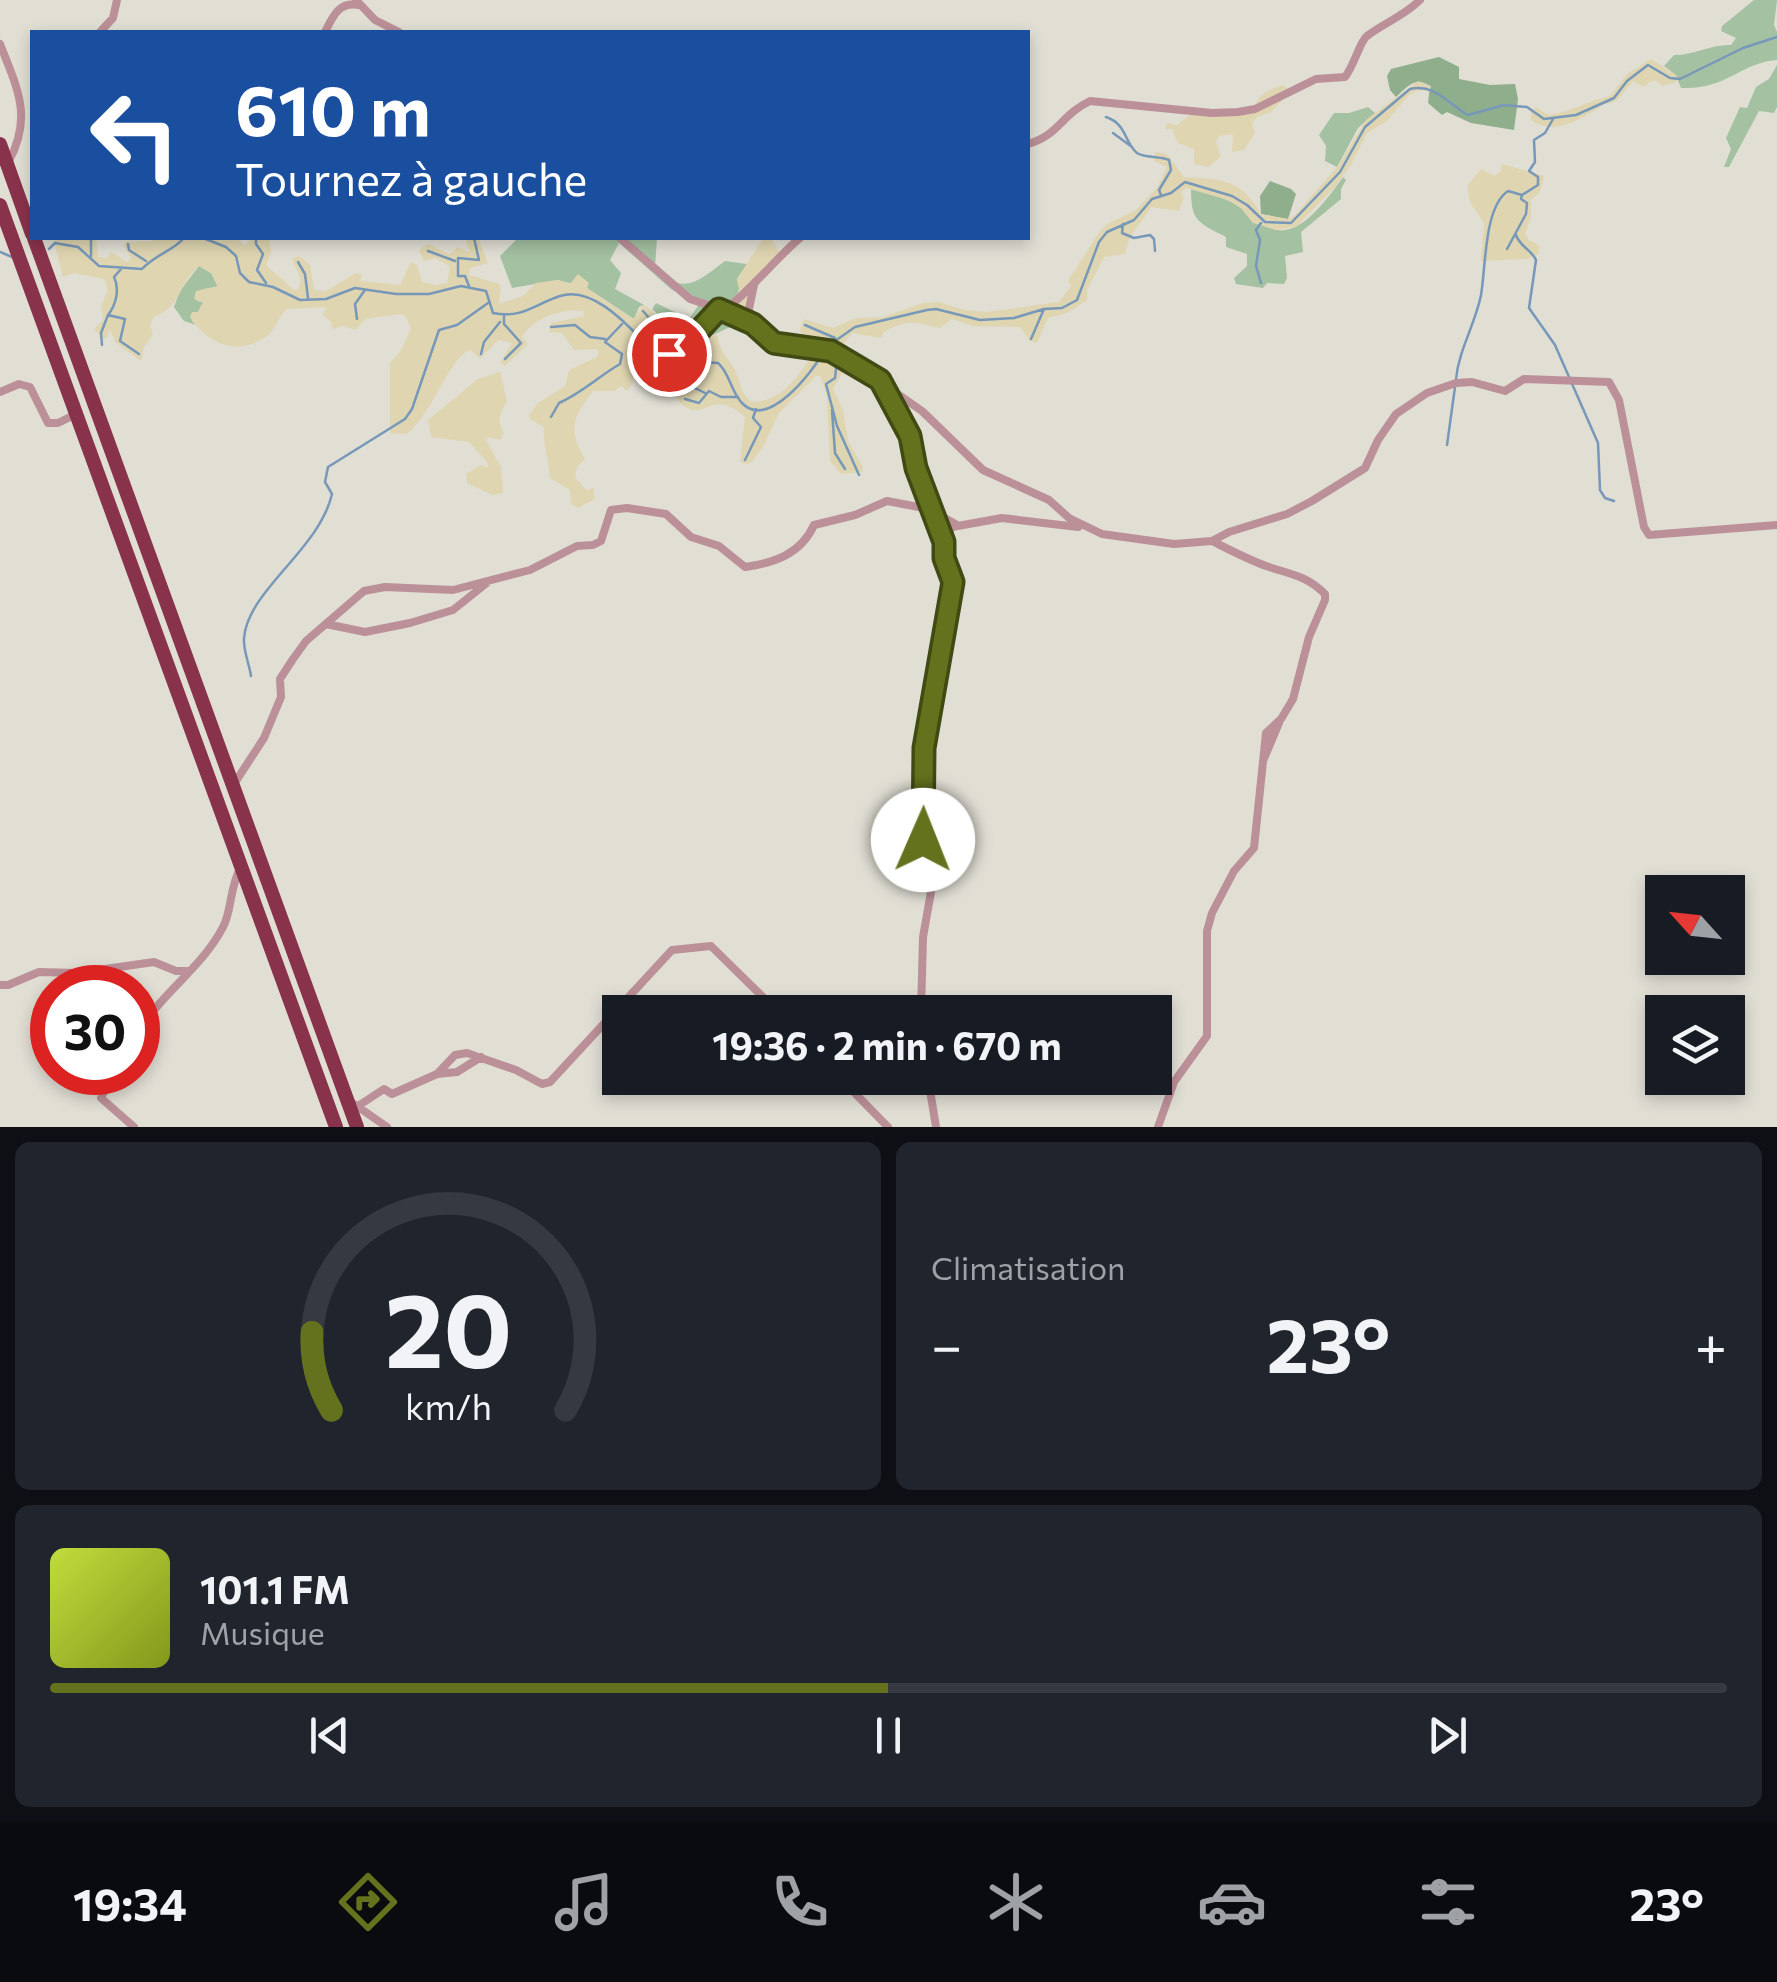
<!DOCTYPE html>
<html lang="fr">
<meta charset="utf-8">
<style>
:root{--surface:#171b24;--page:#20242c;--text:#f1f3f6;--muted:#9ea1a6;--line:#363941;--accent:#64721d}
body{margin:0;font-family:Commissioner,sans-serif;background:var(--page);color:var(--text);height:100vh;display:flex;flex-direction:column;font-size:38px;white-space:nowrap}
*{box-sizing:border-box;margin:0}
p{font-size:32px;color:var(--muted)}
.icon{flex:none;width:55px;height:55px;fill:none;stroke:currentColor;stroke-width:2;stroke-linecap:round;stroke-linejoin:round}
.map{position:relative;height:1127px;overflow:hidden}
.drawer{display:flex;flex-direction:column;gap:15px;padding:15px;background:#0d0f14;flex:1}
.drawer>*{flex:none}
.guide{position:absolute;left:30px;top:30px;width:1000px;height:210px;border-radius:0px;box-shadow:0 5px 15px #0003;background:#1a4fa0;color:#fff;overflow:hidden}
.needle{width:65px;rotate:297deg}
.controls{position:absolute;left:1645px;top:875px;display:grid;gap:20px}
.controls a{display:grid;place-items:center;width:100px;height:100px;border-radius:0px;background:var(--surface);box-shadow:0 5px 15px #0003;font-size:50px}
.speed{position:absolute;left:30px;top:965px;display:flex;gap:20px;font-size:50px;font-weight:700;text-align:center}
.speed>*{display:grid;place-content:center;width:130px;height:130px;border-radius:50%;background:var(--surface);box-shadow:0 5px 15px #0003;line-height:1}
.speed .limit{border:15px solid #d22;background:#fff;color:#111}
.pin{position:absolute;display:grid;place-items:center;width:85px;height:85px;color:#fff;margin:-42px;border:5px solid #fff;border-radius:50%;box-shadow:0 2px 10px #0007}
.me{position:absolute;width:110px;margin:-55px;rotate:1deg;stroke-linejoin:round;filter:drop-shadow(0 0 8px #0008)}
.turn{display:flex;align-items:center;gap:35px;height:210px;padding:0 40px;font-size:45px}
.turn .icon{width:130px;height:130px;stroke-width:2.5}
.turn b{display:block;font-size:70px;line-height:85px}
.big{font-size:75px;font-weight:700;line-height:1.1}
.drawer .widget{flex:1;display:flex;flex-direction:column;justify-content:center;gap:15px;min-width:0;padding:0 35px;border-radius:15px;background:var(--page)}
.drawer .dial{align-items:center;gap:0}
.dial svg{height:260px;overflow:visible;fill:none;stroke:var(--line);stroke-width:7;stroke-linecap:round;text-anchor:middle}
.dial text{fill:var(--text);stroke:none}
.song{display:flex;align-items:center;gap:30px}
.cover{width:120px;height:120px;border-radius:15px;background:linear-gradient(135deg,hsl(70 70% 55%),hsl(70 70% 35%))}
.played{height:10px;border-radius:5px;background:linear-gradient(90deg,var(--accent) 50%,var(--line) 50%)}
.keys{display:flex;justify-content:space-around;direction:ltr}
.heat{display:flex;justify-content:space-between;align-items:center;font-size:55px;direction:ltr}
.drawer .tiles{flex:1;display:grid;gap:15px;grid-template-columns:1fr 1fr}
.widget:last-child{grid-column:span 2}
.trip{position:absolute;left:602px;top:995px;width:570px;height:100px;border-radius:0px;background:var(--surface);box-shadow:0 5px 15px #0003;font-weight:700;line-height:100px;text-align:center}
.tabs{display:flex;height:160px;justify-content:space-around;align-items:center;background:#090b0e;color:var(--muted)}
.tabs .icon{width:70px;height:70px}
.tabs .on{color:var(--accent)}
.tabs b{font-size:45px;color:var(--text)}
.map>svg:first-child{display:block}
</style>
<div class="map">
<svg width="1777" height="1127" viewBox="0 0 1777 1127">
<rect width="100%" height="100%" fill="#e1dfd4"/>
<path fill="#a4c1a2" d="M 1754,0 L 1777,0 L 1774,25 L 1777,32 L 1777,60 C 1739,63 1727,90 1681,88 L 1676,75 L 1664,66 L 1674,55 C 1694,55 1712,44 1731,45 L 1736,38 L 1721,31 L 1722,26 Z
M 1777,65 L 1777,107 L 1774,113 L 1759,111 L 1729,167 L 1724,167 L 1731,149 L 1726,138 L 1740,107 L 1747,108 L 1756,87 L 1769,79 Z
M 1368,107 L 1375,113 L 1358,128 L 1337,167 L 1325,161 L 1326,146 L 1319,135 L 1334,113 L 1349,113 Z
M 1343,177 L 1346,180 L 1341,189 L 1341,199 L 1301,232 L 1303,252 L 1285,256 L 1287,278 L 1284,284 L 1267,283 L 1263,288 L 1236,284 L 1234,278 L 1247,266 L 1247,254 L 1226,247 L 1226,237 C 1197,222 1191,221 1191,188 C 1204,192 1217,195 1229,201 C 1246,208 1258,226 1277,230 C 1303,235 1330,195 1343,177 Z
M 518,238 L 657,238 L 655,268 C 684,297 698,281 725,261 L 747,264 L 737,279 L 740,289 L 730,308 L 730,327 L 690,346 L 672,339 L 660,316 L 652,309 L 656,303 L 689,319 L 700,303 L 672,290 L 619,243 L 610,260 L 621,273 L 615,289 L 644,305 L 639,307 L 634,319 L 587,288 L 558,280 L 512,288 L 500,256 Z
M 199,266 L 211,273 L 218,287 L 204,289 L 197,301 L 203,302 L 198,312 L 192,312 L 192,321 L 196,325 L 184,321 L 174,307 L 180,291 Z"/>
<path fill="#8eae8c" d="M 1439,57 L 1459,67 L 1459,79 L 1490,85 L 1515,84 L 1518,99 L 1514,130 L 1471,123 L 1447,112 L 1442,115 L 1428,103 L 1430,86 C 1416,76 1407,86 1396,97 L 1390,90 L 1387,76 L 1391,69 Z
M 1270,181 L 1291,189 L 1296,194 L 1288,219 L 1261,214 L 1260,196 Z"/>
<path fill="#dfd5b1" d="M 1651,59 L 1676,75 L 1677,82 L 1663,86 L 1654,80 L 1643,87 L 1633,81 C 1628,86 1623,95 1618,99 C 1614,103 1608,103 1603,105 C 1584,117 1555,138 1531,120 L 1531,113 L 1536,107 L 1548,115 C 1571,112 1587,101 1610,96 L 1628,73 Z
M 1418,81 L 1431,86 L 1430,90 L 1416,91 L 1408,96 L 1387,121 L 1367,133 L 1351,165 L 1334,188 L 1296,227 L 1276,230 L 1253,223 L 1241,208 L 1228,200 L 1186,188 L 1181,192 L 1184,198 L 1179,211 L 1151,207 C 1140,226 1130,231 1125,254 L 1104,257 L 1087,290 L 1087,300 L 1067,313 L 1048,318 L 1037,343 L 1030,341 L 1020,327 L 973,326 L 952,319 L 940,328 C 915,323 909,318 884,332 L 881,338 L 852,333 L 840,349 L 860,363 L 858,366 L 849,361 L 833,389 L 843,410 L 848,441 L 863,467 L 862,472 L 841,474 L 830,461 L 827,397 L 821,377 L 817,375 L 779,413 L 763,447 L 751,463 L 744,464 L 740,461 L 745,417 C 708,383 702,433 674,395 L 676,386 L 689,372 L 667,371 L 636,353 L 633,382 L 627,391 L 621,386 L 615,391 L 593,391 C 573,418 567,429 585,459 L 577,467 L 575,477 L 587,491 L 593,487 L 595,499 L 578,508 L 571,504 L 570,490 L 550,478 C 549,461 542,442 544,427 L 530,419 L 529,415 L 538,403 L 565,386 L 569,370 L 597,357 L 599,352 L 596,349 L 574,350 L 562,333 L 549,332 L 551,323 L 584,316 L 583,311 C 562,308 533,318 522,337 L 528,344 L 505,366 L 500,363 L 512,343 L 499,340 L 480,358 L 470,350 C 449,357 434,412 407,434 L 390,433 L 390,363 L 400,352 L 411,329 L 406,317 L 401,314 L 366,319 L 355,330 L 343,326 L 333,329 L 331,322 L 323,315 L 326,307 L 287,309 C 278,317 276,329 268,335 C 238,358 208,344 190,317 L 192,312 L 198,312 L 203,302 L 194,299 L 196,291 L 218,286 L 211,273 L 199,266 C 178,284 182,306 154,317 L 150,326 L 153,334 L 144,347 L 141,361 L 115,342 L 110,329 L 107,338 L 103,339 L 94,329 L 103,320 L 101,306 L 108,290 L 104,279 L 74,273 L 63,277 L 53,238 L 96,238 L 98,257 L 107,258 L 111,252 L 127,262 L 131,258 L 123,245 L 126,242 L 151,241 L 156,238 L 237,238 L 245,246 L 251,238 L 269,238 L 271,252 L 266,265 L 294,290 L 298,290 L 301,279 L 292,259 L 299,256 L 310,265 L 314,290 L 326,291 L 356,273 L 362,275 L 360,281 L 400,285 L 411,262 L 417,265 L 422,282 L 436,285 L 447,283 L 450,267 L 436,258 L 424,261 L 419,251 L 422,247 L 429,244 L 449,254 L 458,247 L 469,252 L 465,238 L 478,238 L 488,263 L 470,268 L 469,275 L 499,284 L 501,289 L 499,304 L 523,296 L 536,283 L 558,280 L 570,284 L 578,274 L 589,283 L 587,288 L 633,319 L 644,305 C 663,316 671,351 693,344 C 702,341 708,336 717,335 C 721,356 729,357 736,372 C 741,385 740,392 752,402 C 786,401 800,371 818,348 C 807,340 794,335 804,319 L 833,328 L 856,318 L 884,317 L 923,303 L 938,302 L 965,310 L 987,312 L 1059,302 L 1071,286 L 1068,281 L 1098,234 L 1107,224 L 1136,210 L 1157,188 L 1167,167 L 1154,161 L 1155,152 L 1167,154 L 1184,177 C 1222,179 1241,179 1261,214 L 1288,219 L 1294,216 L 1337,167 L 1366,120 Z
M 1283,85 L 1290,92 L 1271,112 L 1257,117 L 1252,124 L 1255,133 L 1244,150 L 1232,152 L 1233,134 L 1219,136 L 1216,142 L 1221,156 L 1209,167 L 1194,164 L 1194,149 L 1178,143 L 1172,129 L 1165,129 L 1167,123 L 1177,125 L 1194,112 L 1254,109 C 1257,94 1270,89 1283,85 Z
M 1502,164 L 1544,176 L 1540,192 L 1531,200 L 1531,217 L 1525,234 L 1529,240 L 1540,246 L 1538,254 L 1527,259 L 1481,261 L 1484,223 L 1470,202 L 1467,186 L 1481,169 L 1494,176 L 1500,172 Z
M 763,238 L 771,238 L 780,254 L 755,280 L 749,309 L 734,304 L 739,289 L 737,280 Z
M 500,372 L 507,401 C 500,414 496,420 504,433 L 500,440 L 488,437 L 486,440 L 501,467 L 503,493 L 492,495 L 467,483 L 466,474 L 481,465 L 488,468 L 488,463 L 469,442 L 431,437 L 428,420 L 478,379 Z"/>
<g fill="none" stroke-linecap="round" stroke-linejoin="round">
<path stroke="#7798b8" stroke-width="2.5" d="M 1106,117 C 1127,124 1124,142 1137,153 C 1144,158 1160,156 1169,160 L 1171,170 L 1159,190 L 1161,195
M 1113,133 L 1132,147
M 1261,223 L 1256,230 L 1260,240 L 1256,266 L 1261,283
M 1123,224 L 1122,233 L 1134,238 L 1150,235 L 1154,239 L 1155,251
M 1516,235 C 1520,247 1531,249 1536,260 L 1529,308 L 1555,345 L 1598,443 L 1600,490 L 1605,498 L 1614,501
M 203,238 L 226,247 L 236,256 L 240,273 L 249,282 L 273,287 L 300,300 L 326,299 L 355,288 L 396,294 L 429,294 L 461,286 L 486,291 L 493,313 C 522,319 535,304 560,296 C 590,286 623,320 641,339
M 256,238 L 256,244 L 263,254 L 257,270 L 266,283
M 128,244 L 129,250 L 146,261
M 49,249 L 55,243 L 78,247 L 99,266 L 142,269 C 156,254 173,251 184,238
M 1507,249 L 1526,214 L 1527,203 L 1521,199 L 1522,195
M 428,251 L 455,261
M 0,252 L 12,257
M 91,256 L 91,238
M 298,262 L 305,274 L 308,298
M 121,269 L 114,277 C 120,289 116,305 108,315 L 125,319 L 120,341 L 139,354
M 469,286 L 465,276 L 458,276 L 458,258 L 479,260 L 474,238
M 643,311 L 663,334 L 664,347
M 504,315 L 504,324 L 521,343 L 505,359
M 357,319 L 355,304 L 365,290
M 805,325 L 835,338
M 551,327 L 575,325 L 590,337 L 605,339
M 1031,339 L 1044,309
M 102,345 L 101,333 L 108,315
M 828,346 L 855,327 L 927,310 L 936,309 L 980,320 L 1014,318 L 1044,309 L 1062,308 L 1077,300 L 1099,242 L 1107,232 L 1134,220 L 1152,199 L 1171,193 L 1185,182 L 1232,196 L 1247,205 L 1265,222 L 1291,223 L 1340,172 L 1365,127 L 1410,89 C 1435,83 1448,104 1468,115 L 1504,105 L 1527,107 L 1544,119 L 1576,115 L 1614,98 L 1627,81 L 1648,65 L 1670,78 L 1680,79 L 1743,48 L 1777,37
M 481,354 L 484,342 L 500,322
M 659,354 L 670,360 L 718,363 C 730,373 731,393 743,404 C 769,429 812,372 823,353
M 837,360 L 835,378 L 826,384 L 837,426 L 859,475
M 1456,379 C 1459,349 1475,325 1481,295 C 1486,266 1484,207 1508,191 L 1522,195 L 1538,185 L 1538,177 L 1529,171 L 1535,162 L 1534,140 L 1545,133 L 1553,119
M 691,386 L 705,393
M 685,399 L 699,403 L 709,391 L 721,397 L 738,397
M 832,410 L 835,453 L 845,469
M 551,417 L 559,403 C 582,393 599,376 620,364 L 622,354 L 605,342 L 622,324
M 1447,445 L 1455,387
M 745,460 L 761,427 L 753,418 L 756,409
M 251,676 C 249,663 243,650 244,638 C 248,590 319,550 332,494 L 325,482 L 328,467 L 405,419 L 412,409 L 439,330 L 457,325 L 488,303"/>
<path stroke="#bc9099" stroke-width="8" d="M 356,0 L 375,20 L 399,32
M 100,32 L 113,18 L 117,0
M 325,32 C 333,16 339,1 359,5
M 0,44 C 18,90 33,117 8,163
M 1028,144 C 1059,135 1061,115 1090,101 L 1212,113 L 1238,112 L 1255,109 L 1316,79 L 1345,77 C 1354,66 1360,41 1367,36 C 1384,23 1404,16 1420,0
M 620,238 L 690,299 L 723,310 C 737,305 782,252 800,238
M 723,310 L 753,324 L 775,343 L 792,348 L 819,348 L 850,361 L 922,411 L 983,470 L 1049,500 L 1069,518 L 1102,534 L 1174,544 L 1212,541 L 1229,532 L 1287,514 L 1312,501 L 1365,468 L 1378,440 L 1396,414 L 1427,393 L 1456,383 L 1472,382 L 1505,391 L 1524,379 L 1609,382 L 1619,400 L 1644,527 L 1649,535 L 1777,525
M 753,324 L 749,309 L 754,285
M 641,343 L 660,352 L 680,350 L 719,309
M 880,380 L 910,436 L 917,468 L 944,542 L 944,558 L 953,582 L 924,748 L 923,840 L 931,892 L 923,937 L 921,1012
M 0,392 L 19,384 L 30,387 L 48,423 L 58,423 L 76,414
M 944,542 L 952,527 L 1002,518 L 1078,527
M 326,624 L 365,632 L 410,623 L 453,610 L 488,582
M 1263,761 L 1279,723
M 234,784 L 264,738 L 281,697 L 280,679 L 293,659 L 306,641 L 364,591 L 385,587 L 453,590 L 530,570 L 577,546 L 593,545 L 601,541 L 611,510 L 627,508 L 666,514 L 691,537 L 719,546 L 745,567 C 774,563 801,554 814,525 L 855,515 L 887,501 L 929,509 L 957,525
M 0,985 L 8,985 L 39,972 L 77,973 L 154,962 L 176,971 L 189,971
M 138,1033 C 160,994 202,968 223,927 C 232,911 229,889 241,866
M 114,1072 L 101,1098 L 134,1127
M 437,1074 L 457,1072 L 481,1057
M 840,1078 L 888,1127
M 928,1078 L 936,1127
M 354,1104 L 387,1127
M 358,1106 L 384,1089 L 392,1094 L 437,1074 L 455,1055 L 467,1053 L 516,1070 L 542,1084 L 550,1082 L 672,950 L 711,946 L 778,1012
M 1158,1127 L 1174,1082 L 1207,1036 L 1207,931 L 1212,913 L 1234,871 L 1254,848 L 1266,733 L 1281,719 L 1293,699 L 1309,637 L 1325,600 L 1325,594 C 1306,575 1289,574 1266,566 C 1247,559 1230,550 1212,541"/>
<path stroke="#89324b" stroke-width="14" d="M 0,144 L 32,234
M 0,205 L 336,1127
M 34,238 L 357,1127"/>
</g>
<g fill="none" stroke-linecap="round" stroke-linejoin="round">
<g stroke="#414a13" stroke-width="25">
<path id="route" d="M 669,354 L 685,346 L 719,309 L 753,324 L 774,343 L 831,351 L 880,380 L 910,436 L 916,468 L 944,542 L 944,558 L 953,582 L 924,748 L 923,840"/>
</g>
<use href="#route" stroke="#64721d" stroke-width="18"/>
</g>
</svg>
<div class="controls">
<a><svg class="needle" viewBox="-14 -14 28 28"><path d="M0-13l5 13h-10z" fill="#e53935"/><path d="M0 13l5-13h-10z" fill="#9ea1a6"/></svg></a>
<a><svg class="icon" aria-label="layers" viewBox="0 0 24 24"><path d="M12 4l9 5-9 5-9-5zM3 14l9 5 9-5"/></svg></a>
</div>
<div class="speed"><div class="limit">30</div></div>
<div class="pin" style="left:669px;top:354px;background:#d93025"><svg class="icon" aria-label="arrive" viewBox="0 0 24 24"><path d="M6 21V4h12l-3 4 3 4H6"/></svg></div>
<svg class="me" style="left:923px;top:840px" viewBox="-20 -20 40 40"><circle r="19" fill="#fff"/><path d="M0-13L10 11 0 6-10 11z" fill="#64721d"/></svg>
<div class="trip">19:36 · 2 min · 670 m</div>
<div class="guide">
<div class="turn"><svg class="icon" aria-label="left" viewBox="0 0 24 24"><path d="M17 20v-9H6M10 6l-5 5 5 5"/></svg><div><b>610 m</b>Tournez à gauche</div></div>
</div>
</div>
<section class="drawer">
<div class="tiles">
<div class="widget dial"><svg viewBox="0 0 100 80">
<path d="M14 69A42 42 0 1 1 86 69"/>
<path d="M14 69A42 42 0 0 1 8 45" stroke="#64721d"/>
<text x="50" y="56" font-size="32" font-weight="700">20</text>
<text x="50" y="72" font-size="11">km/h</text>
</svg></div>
<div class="widget"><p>Climatisation</p>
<div class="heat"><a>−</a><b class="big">23°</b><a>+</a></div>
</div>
<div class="widget">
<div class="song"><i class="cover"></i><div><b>101.1 FM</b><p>Musique</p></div></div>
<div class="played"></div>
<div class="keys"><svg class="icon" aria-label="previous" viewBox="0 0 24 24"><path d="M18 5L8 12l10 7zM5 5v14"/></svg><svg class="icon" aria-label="pause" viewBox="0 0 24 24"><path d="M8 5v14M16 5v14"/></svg><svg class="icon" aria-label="next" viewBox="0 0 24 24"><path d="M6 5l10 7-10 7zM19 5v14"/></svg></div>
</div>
</div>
</section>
<nav class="tabs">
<b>19:34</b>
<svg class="icon on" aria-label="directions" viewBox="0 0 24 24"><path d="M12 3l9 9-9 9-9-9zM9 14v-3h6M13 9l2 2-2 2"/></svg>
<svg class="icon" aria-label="music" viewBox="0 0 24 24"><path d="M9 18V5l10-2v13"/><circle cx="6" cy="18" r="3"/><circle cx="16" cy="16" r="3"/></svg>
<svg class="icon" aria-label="phone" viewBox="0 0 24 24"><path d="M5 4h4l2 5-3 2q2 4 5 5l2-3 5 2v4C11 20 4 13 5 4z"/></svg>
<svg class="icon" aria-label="climate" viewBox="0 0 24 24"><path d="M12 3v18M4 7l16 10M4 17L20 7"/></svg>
<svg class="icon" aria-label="car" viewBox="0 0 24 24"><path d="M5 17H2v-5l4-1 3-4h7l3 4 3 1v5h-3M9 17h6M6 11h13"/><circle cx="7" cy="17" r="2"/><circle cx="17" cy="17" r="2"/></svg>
<svg class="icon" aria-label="filters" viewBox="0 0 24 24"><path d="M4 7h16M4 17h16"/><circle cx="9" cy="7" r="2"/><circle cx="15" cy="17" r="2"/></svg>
<b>23°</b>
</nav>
